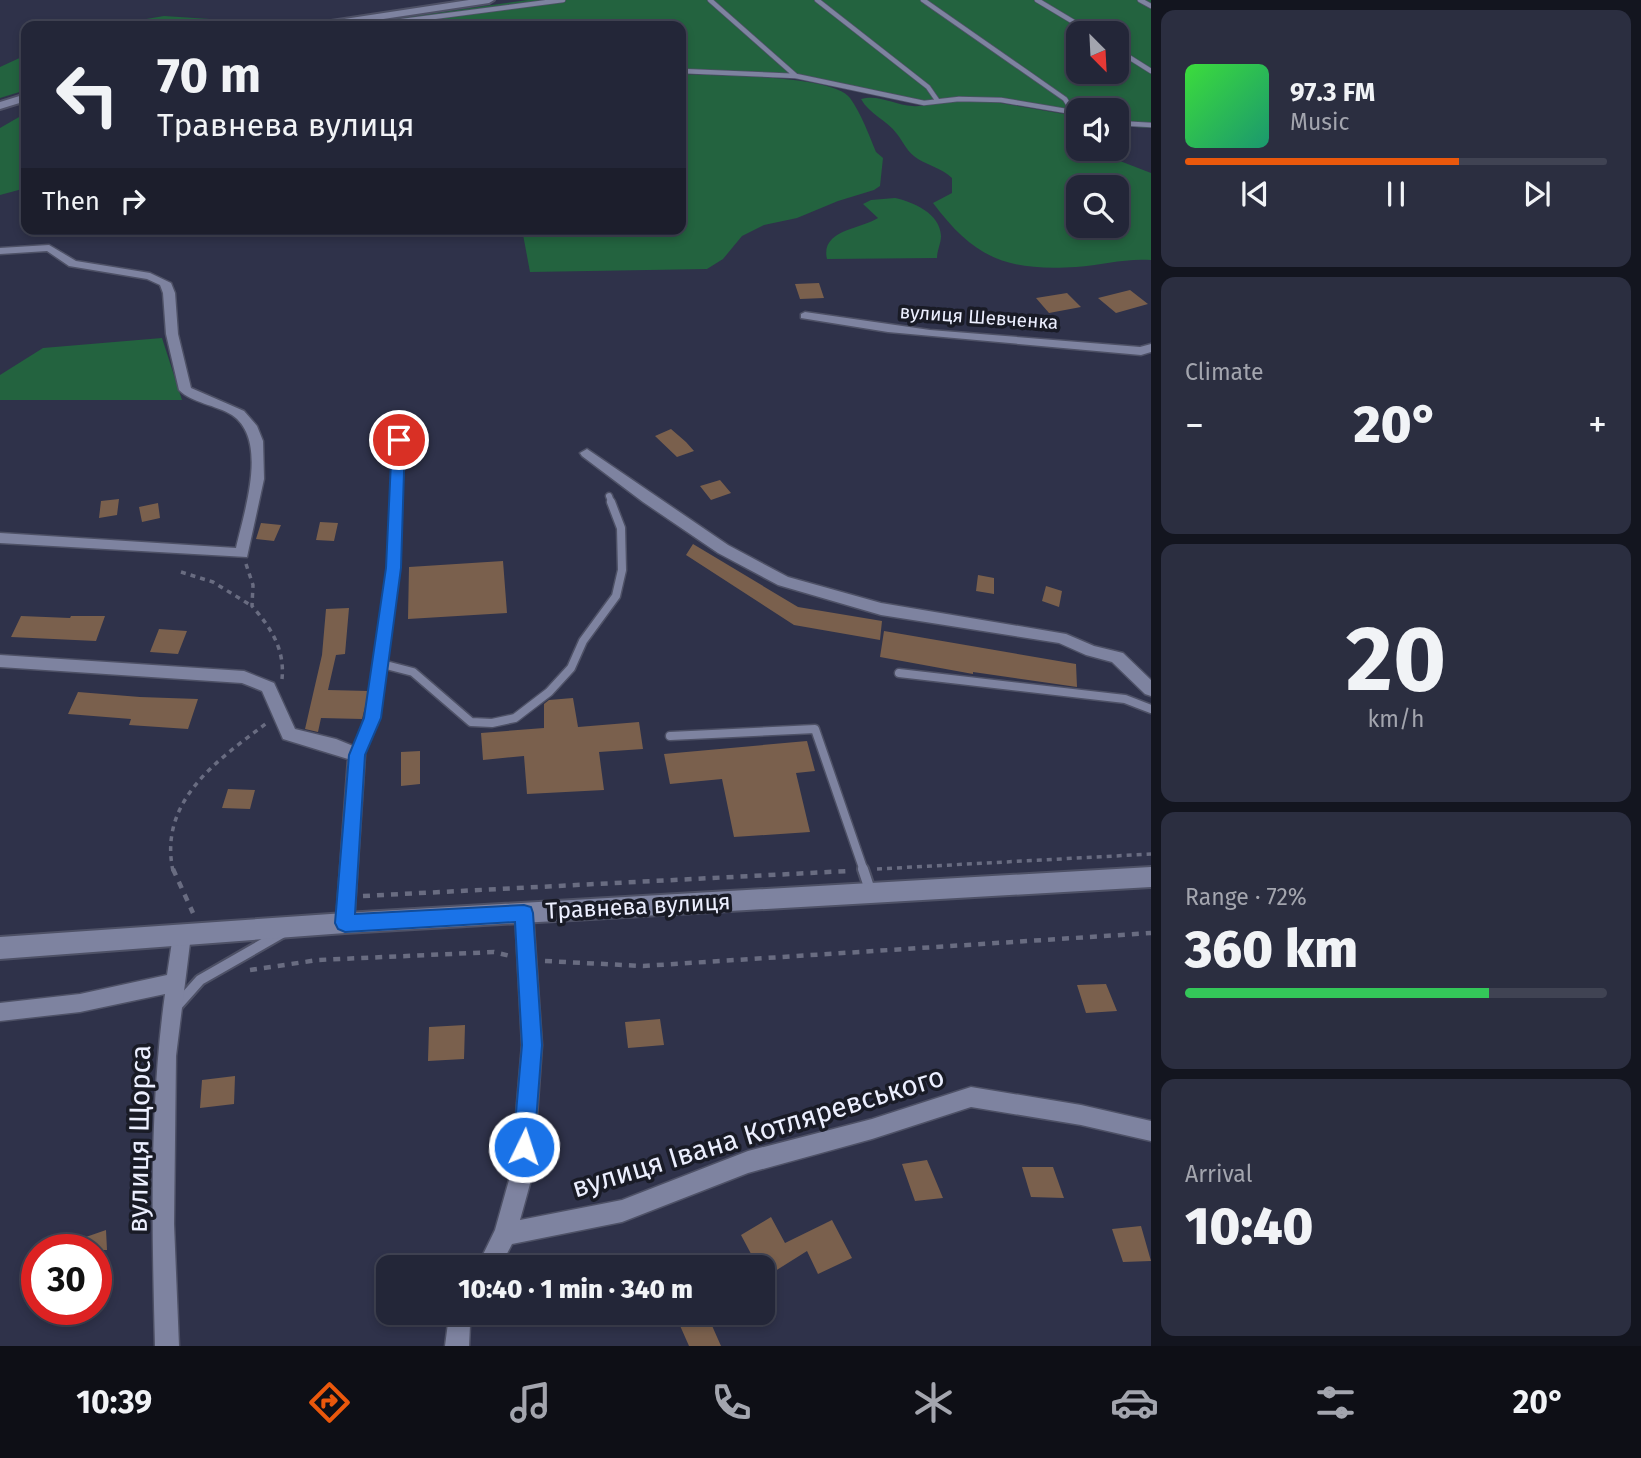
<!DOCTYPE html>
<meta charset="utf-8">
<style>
:root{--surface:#232638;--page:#2b2e40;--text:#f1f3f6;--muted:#a3a5ae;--line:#404353;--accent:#ea580c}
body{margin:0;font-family:"Fira Sans",sans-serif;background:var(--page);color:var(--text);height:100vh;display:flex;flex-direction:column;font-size:26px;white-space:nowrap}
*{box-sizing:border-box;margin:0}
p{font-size:23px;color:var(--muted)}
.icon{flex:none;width:38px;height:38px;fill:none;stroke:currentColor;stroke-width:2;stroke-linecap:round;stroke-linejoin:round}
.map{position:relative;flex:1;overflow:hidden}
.side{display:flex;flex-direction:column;gap:10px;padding:10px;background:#13151f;width:490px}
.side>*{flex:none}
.hud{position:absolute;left:21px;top:21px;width:665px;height:214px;border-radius:14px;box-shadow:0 4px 10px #0003,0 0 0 2px var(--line);background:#232638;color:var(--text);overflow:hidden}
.needle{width:46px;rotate:156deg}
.controls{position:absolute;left:1066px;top:21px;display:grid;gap:14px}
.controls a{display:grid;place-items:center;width:63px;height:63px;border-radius:14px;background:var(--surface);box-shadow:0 4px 10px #0003,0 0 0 2px var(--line);font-size:35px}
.speed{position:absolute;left:21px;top:1234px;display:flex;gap:14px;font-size:35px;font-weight:700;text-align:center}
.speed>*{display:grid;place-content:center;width:91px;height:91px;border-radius:50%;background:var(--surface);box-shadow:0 4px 10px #0003,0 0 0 2px var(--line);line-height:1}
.speed .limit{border:10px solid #d22;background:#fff;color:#111}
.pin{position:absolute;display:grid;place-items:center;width:60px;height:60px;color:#fff;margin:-30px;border:4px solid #fff;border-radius:50%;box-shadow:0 2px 7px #0007}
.me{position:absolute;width:77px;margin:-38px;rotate:4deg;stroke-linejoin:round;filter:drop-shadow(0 0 5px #0008)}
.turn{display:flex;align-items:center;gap:24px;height:147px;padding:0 21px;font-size:32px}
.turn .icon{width:91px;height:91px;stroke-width:2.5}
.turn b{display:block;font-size:49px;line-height:60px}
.then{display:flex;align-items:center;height:66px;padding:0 21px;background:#0003;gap:14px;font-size:26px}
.big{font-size:52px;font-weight:800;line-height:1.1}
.side .tile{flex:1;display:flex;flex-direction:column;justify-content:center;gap:10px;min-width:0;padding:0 24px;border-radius:14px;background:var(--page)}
.side .dial{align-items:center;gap:0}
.dial b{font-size:91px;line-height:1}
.song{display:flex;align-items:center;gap:21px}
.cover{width:84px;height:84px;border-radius:10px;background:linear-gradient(135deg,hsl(120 70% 55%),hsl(160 70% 35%))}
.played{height:7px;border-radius:4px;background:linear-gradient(90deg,var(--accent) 65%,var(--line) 65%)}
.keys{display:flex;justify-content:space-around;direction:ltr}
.heat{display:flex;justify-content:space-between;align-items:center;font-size:38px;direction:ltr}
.charge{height:10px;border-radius:5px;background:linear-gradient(90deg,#34c759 72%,var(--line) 0)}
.trip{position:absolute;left:376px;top:1255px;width:399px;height:70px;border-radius:14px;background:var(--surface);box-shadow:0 4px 10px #0003,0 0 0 2px var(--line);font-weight:800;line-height:70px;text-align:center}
.dock{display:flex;height:112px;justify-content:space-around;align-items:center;background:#0e0f16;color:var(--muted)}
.dock .icon{width:49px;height:49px}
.dock .current{color:var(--accent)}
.dock b{font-size:32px;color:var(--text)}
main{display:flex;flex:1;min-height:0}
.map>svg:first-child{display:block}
</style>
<main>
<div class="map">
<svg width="1151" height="1346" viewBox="0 0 1151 1346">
<rect width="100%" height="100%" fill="#2f324a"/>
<path fill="#23633f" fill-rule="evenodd" d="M 528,0 L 1151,0 L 1151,128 L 1117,126 L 1116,110 L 1078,110 L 1078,115 L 1008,101 L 994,102 L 1064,114 L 1078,127 L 1078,149 L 1096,149 L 1107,156 L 1151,173 L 1151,260 C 1126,258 1102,265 1076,267 C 1007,271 975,259 933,203 L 952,193 L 952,178 C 941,168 930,166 918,159 C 907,152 904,143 897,134 C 887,120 869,114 861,99 C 879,94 894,105 913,106 C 920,107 928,104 936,103 L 922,104 L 795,78 L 681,73 L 681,26 L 374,26 L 372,22 ZM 1078,33 L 1116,33 L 1116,72 L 1078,72 ZM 1078,187 L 1116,187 L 1116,226 L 1078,226 Z
M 164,16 L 225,20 L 231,26 L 105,26 Z
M 26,55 L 26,90 L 0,98 L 0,67 Z
M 681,74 C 712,76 833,74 850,98 C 861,113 869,135 876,152 L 883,158 L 880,186 L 874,190 L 838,201 L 797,218 L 764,225 L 742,236 L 723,259 L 707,269 L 530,272 L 522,229 L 681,229 Z
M 26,113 L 26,188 L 0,195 L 0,128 Z
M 895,198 C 913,202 940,213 941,236 C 941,243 937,251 937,258 L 827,259 C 820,230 861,229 878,218 L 863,204 L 871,200 Z
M 162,338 L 182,400 L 0,400 L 0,375 L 43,348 Z"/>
<path fill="#7a604d" d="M 819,283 L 824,298 L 800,299 L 795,284 Z
M 1130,290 L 1148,304 L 1116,313 L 1098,298 Z
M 1067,293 L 1081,307 L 1049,313 L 1036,298 Z
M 671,429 L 686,442 L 694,451 L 677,457 L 655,436 Z
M 720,480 L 731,493 L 711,500 L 700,486 Z
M 119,499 L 117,515 L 99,518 L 101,501 Z
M 158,503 L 160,518 L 142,522 L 139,507 Z
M 320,522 L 338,523 L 334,541 L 316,540 Z
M 261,523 L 281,525 L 274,541 L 256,539 Z
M 693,544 L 798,607 L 882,621 L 880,640 L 794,625 L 686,555 Z
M 503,561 L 507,613 L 408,619 L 409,567 Z
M 978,575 L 994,578 L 994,594 L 976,591 Z
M 1046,586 L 1062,591 L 1059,607 L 1042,601 Z
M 349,608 L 345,654 L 336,655 L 328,690 L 369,691 L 362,719 L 321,718 L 318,732 L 305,729 L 322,655 L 326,609 Z
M 21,616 L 70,618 L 71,616 L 105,616 L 96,641 L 11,637 Z
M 159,629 L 187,631 L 178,654 L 150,652 Z
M 884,631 L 1076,664 L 1077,687 L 973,672 L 973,674 L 880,657 Z
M 78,692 L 140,697 L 198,699 L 188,729 L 129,725 L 131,719 L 68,714 Z
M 573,698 L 578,727 L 639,722 L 643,749 L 599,752 L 604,790 L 527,794 L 524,756 L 483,760 L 481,733 L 544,728 L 544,704 L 549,700 Z
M 807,741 L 815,771 L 796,773 L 810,832 L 734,837 L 722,779 L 670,784 L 664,754 Z
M 420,751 L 420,784 L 401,786 L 401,752 Z
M 228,789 L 255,790 L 250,809 L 222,808 Z
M 1106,984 L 1117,1011 L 1086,1013 L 1077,985 Z
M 660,1019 L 664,1045 L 628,1048 L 625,1022 Z
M 465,1025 L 464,1059 L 428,1061 L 429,1027 Z
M 235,1076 L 234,1104 L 200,1108 L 202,1080 Z
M 927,1160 L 943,1198 L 915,1201 L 902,1164 Z
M 1022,1167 L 1053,1167 L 1064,1198 L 1031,1197 Z
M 771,1217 L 785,1243 L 832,1220 L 852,1258 L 818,1274 L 807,1251 L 764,1278 L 763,1267 L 758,1267 L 741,1235 Z
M 1141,1226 L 1151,1261 L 1123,1262 L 1112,1229 Z
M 106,1230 L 107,1250 L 57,1250 L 57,1247 Z
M 674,1312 L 706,1312 L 721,1346 L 689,1346 Z"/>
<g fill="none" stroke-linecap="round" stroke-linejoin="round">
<g stroke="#4e5166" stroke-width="6">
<path id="service-far3" d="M 710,0 L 796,76
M 817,0 L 928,87 L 937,100
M 923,0 L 1065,99 L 1073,112
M 1037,0 L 1092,33
M 1140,0 L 1151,6
M 395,22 L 563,0
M 1116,49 L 1151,71
M 681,71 L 796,76 L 924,103 L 959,99 L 1001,100 L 1078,113
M 1116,123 L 1151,125"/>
</g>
<g stroke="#4e5166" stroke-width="9">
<path id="service-far2" d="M 609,496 L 612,504
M 397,504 L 399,440"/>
</g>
<g stroke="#4e5166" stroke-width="11">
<path id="service-far1" d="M 382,664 L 413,672 L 471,722 L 492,723 L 515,718 L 549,692 L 571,668 L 583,641 L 616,596 L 622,570 L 621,528 L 611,502
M 899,673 L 1125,699 L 1151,709
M 670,736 L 815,729 L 864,871
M 357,755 C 386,673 394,589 397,502"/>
</g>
<g stroke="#4e5166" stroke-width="14">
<path id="service" d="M 863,869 L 871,893
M 176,1007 L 200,980 L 282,933"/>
</g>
<g stroke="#4e5166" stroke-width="3">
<path id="minor" d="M 49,245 L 76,261 L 150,273 L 171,283 L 175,293 L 178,334 L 191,388 L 244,411 L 257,426 L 263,441 L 264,479 L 247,557 L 0,543 L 0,533 L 236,548 C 244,512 269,440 232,415 C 216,405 192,403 179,390 L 166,334 L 163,293 L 160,285 L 147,279 L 69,266 L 47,251 L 0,254 L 0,248 Z
M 805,312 L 930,330 L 1140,347 L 1151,344 L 1151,352 L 1141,355 L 888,332 L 801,318 L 801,314 Z
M 587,449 L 728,545 L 788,577 L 881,603 L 1066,634 L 1094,646 L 1123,653 L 1151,680 L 1151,696 L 1145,694 L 1112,662 L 1086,655 L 1059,643 L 881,615 L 778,585 L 718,553 L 643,502 L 582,456 L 580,453 Z
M 0,655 L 244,671 L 274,683 L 295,729 L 336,739 L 363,750 L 365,755 L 354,923 L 352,929 L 345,931 L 338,929 L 336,923 L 348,759 L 283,739 L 262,691 L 242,683 L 0,667 Z
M 524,905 L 531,907 L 533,913 L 542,1045 L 533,1173 L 520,1220 L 622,1200 L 748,1151 L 872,1119 L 971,1087 L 1081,1105 L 1151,1121 L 1151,1141 L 1081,1125 L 971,1107 L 872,1139 L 748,1173 L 622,1222 L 512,1244 L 500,1267 L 477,1267 L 495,1230 L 511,1173 L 522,1045 L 515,913 L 517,907 Z
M 182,926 L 189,929 L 191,935 L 176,1056 L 174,1224 L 179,1346 L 155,1346 C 152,1229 149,1110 165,994 L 80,1012 L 0,1021 L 0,1003 L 80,994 L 167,975 L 173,935 L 175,929 Z
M 452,1312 L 476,1312 L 470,1325 L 469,1346 L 445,1346 L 448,1323 Z"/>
</g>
<g stroke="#4e5166" stroke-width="4">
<path id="tertiary" d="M 469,0 L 494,0 L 489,3 L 337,26 L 313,26 L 318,23 Z
M 26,94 L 26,101 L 0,109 L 0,102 Z
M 1151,867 L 1151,887 L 345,933 L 0,959 L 0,937 L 345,913 Z"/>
</g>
<path stroke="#696c81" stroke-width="3.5" stroke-dasharray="5 5" stroke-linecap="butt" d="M 246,564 L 253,585 L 252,606 C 271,628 285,649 282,679
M 181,572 L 213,582 L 252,606
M 877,869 L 1151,854
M 173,871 C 158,800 218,760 268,722"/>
<path stroke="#696c81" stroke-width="4.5" stroke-dasharray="7 7" stroke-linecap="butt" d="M 173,869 L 193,913
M 363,896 L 848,871
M 545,961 L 643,966 L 1151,933
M 250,970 L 318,960 L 494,952 L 510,956"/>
<use href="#service-far3" stroke="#7e83a0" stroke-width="4.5"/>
<use href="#service-far2" stroke="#7e83a0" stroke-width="6"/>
<use href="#service-far1" stroke="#7e83a0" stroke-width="8"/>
<use href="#service" stroke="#7e83a0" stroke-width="10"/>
<use href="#minor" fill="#7e83a0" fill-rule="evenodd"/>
<use href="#tertiary" fill="#7e83a0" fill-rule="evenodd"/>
</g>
<path fill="#1a73e8" stroke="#114b97" stroke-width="2" d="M 399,436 L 405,440 L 401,568 L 381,718 L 365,755 L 355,914 L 524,905 L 531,907 L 533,913 L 542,1045 L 534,1147 L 531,1155 L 524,1158 L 516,1155 L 513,1147 L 522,1045 L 515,922 L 345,932 L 338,929 L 335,923 L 349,755 L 364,718 L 386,568 L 392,440 Z"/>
<g text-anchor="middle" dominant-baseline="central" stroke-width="7" stroke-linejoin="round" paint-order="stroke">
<g font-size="19" fill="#ecefff" stroke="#191b26">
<text transform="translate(979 317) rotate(4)">вулиця Шевченка</text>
</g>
<g font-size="23" fill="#ecefff" stroke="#191b26">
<text transform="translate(638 906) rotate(-3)">Травнева вулиця</text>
</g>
<g font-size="28" fill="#ecefff" stroke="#191b26">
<text transform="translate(758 1132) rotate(-17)">вулиця Івана Котляревського</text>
<text transform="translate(139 1139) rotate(-89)">вулиця Щорса</text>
</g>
</g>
</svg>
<div class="controls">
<a><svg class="needle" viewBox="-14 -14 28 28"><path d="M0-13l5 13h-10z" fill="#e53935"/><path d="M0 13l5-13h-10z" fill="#a3a5ae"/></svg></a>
<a><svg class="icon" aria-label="sound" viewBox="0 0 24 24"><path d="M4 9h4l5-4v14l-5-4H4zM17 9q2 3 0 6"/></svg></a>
<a><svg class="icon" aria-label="search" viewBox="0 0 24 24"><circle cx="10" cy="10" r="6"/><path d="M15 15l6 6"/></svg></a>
</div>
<div class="speed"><div class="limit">30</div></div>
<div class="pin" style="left:399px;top:440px;background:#d93025"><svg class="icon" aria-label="arrive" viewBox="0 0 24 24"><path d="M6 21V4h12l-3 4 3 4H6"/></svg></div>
<svg class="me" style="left:524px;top:1147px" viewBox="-20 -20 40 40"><circle r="17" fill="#1a73e8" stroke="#fff" stroke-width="3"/><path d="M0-11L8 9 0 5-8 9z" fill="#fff"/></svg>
<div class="trip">10:40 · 1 min · 340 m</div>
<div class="hud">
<div class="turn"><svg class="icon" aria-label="left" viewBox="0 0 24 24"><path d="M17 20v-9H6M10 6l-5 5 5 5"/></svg><div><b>70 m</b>Травнева вулиця</div></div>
<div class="then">Then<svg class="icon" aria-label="right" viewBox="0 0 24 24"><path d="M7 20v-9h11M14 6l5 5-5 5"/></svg></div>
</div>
</div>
<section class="side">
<div class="tile">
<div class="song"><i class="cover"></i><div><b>97.3 FM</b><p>Music</p></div></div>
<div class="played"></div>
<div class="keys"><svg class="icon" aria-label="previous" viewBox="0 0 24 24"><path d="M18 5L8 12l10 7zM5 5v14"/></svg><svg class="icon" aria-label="pause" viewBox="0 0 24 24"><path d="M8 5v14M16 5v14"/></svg><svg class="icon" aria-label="next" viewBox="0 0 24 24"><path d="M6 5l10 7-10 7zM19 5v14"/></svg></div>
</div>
<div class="tile"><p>Climate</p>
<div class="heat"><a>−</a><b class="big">20°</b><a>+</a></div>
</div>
<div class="tile dial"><b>20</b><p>km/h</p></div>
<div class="tile"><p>Range · 72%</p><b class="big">360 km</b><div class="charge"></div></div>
<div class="tile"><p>Arrival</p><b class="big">10:40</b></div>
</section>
</main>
<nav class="dock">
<b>10:39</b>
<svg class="icon current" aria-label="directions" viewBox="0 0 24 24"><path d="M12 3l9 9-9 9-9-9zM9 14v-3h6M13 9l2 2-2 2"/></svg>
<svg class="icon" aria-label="music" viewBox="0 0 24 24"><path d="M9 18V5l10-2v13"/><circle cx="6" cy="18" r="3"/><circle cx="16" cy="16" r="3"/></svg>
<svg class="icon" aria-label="phone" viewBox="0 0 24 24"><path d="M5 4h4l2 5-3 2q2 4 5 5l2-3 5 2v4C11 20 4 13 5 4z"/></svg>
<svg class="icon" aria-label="climate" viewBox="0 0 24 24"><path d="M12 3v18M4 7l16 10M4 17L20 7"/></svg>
<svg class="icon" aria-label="car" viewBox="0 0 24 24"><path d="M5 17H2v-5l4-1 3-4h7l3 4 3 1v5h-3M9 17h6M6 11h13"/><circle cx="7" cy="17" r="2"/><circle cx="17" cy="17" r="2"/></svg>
<svg class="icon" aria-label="filters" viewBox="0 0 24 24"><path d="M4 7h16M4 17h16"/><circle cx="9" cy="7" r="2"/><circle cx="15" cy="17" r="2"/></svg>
<b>20°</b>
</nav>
